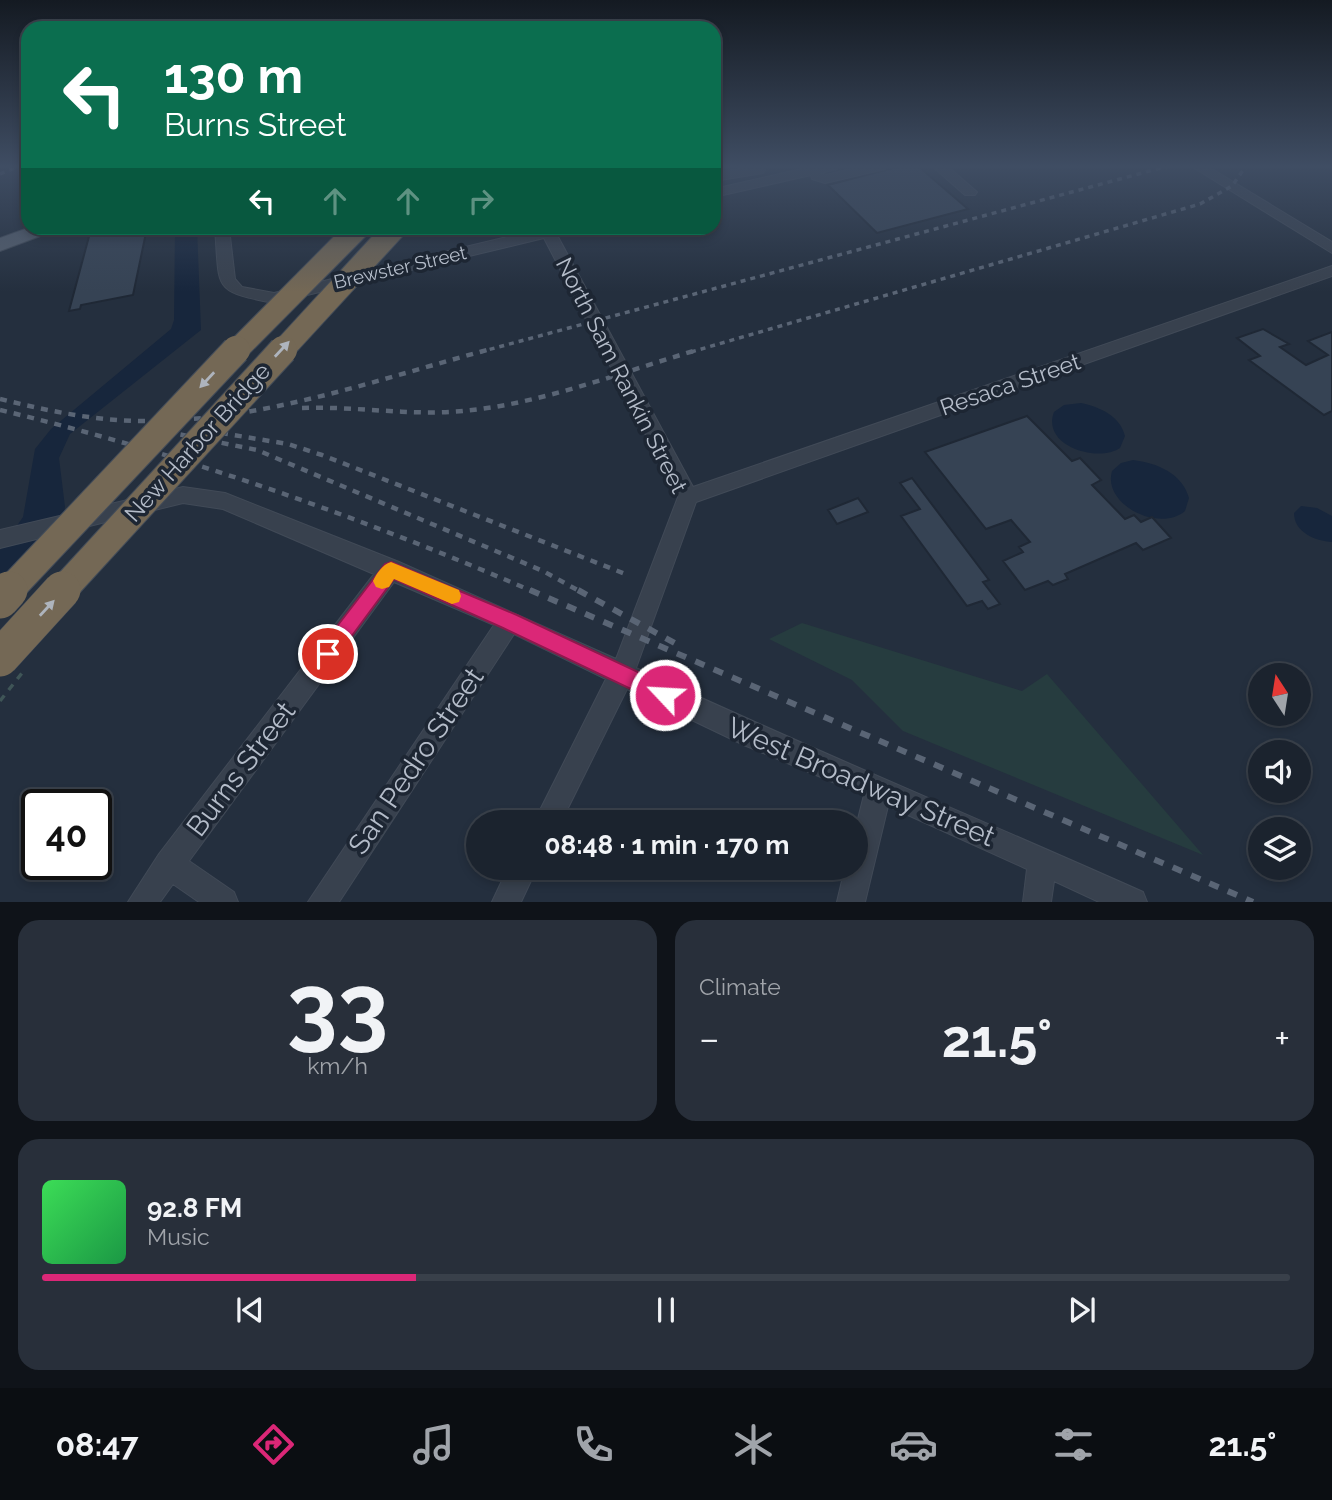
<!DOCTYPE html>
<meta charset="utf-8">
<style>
:root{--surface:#1b232e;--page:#282f3a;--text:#f1f3f6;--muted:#a0a4aa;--line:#39404a;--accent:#db2777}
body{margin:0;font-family:Raleway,sans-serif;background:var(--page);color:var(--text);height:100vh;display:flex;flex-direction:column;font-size:26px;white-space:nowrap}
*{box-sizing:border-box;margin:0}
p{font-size:23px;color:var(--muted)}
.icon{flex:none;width:38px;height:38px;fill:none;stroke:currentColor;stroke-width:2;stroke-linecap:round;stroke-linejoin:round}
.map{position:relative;height:902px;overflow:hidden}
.drawer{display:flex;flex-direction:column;gap:18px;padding:18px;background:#0f1319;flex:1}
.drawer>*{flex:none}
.hud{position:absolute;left:21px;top:21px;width:700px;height:214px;border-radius:21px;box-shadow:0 4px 10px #0003,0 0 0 2px var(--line);background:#0b6e4f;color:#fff;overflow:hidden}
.needle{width:46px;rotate:348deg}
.controls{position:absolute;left:1248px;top:663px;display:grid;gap:14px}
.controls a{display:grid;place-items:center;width:63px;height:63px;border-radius:50%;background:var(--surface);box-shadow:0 4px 10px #0003,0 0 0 2px var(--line);font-size:35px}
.speed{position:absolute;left:21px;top:789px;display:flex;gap:14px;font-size:35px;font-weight:700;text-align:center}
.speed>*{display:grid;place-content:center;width:91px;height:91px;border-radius:50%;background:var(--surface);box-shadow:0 4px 10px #0003,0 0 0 2px var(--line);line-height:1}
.speed .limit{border:4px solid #111;border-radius:10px;background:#fff;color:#111}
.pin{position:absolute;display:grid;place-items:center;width:60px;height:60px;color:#fff;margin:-30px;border:4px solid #fff;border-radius:50%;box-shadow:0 2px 7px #0007}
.me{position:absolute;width:77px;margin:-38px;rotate:295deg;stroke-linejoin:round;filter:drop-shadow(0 0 5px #0008)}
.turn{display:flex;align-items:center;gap:24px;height:147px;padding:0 28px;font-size:32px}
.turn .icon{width:91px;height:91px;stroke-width:2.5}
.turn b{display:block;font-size:49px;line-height:60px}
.lanes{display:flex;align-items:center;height:66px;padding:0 28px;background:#0003;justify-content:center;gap:35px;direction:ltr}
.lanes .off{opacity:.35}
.big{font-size:52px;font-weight:700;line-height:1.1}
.drawer .widget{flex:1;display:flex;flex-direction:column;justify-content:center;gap:10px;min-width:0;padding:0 24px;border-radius:21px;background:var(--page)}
.drawer .dial{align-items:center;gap:0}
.dial b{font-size:91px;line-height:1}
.song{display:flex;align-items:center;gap:21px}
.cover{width:84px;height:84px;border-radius:10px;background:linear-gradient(135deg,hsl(130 70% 55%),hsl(140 70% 35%))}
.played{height:7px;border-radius:4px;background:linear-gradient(90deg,var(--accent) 30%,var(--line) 30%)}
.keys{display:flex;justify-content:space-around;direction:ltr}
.heat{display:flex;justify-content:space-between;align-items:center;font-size:38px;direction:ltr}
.drawer .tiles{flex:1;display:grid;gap:18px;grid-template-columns:1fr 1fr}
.widget:last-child{grid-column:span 2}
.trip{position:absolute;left:466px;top:810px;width:402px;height:70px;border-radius:35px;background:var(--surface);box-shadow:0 4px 10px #0003,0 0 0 2px var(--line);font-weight:700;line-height:70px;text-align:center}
.dock{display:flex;height:112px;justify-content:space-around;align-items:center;background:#0b0e12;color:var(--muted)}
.dock .icon{width:49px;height:49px}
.dock .selected{color:var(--accent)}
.dock b{font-size:32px;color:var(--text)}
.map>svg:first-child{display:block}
</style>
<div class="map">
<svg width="1332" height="902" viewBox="0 0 1332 902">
<rect width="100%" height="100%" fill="#242f3e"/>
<path fill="#263c3f" d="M 802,623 L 1022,691 L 1047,674 L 1203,855 L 903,731 L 852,680 L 769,639 Z"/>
<path fill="#17263c" d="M 175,228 L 197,228 L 201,330 L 70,434 L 59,458 L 65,507 L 59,544 L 0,610 L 0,550 L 23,517 L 35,449 L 51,429 L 171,329 L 174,320 Z
M 1081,403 C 1100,407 1120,416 1125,436 L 1120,448 C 1098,463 1041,446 1054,412 L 1064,405 Z
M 1133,460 C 1157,463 1182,473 1189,498 L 1185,511 C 1160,533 1102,505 1112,471 L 1121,463 Z
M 1301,506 L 1317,508 L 1332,516 L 1332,542 C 1315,541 1294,532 1294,513 Z"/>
<path fill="#364354" stroke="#1f2835" stroke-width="2" d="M 901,166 L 918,166 L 968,209 L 877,233 L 828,185 Z
M 98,228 L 147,228 L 133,295 L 81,305 L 80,309 L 69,311 L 91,229 Z
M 1263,329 L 1289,344 L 1280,347 L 1306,365 L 1328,355 L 1308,341 L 1332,332 L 1332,411 L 1324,415 L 1249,360 L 1260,356 L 1237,338 Z
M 1027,416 L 1072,461 L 1080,458 L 1101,480 L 1092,485 L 1125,519 L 1134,515 L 1141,522 L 1152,517 L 1171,538 L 1143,550 L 1136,543 L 1065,574 L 1068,579 L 1053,585 L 1048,581 L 1025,590 L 1003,561 L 1023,552 L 1019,547 L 1030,542 L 1011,520 L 986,529 L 925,452 Z
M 912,478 L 989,580 L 983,582 L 1000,604 L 988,609 L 982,601 L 967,606 L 901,516 L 920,509 L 900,483 Z
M 858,498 L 868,512 L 837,524 L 828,510 Z"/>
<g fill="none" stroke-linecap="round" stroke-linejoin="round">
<g stroke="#414a57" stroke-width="2">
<path id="minor" d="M 758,166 L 765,170 L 763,173 L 714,181 L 714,173 Z
M 815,166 L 839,166 L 837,169 L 820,173 L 826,175 L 864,166 L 887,166 L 885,169 L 825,183 L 812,179 L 811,175 L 714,197 L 714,189 Z
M 932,166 L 947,166 L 977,192 L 975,195 L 965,195 Z
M 1191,166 L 1207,166 L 1332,242 L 1332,253 Z
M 215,228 L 229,228 L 235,279 L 242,287 L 274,293 L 544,228 L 574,228 L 572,231 L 557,235 L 693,487 L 1332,266 L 1332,276 L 696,502 L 636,668 C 803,746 975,817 1143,892 L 1147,902 L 1099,902 L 1054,881 L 1051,902 L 1023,902 L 1027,869 L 888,806 L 865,902 L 837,902 L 845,868 L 856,868 L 856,827 L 864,795 L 744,745 L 627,689 L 561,822 L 534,822 L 606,679 L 514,634 L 339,902 L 308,902 L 494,625 L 394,582 L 189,861 L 234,892 L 238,902 L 199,902 L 173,884 L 160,902 L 128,902 L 159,854 L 374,574 L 223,509 L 183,503 L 0,548 L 0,530 L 183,487 L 225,493 L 399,562 L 616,659 L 678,497 L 544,238 L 274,303 C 211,291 220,289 215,228 Z
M 508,868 L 537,868 L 521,902 L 492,902 Z"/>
</g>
<g stroke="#414a57" stroke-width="2">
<path id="major" d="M 28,228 L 53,228 L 51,232 L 0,251 L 0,238 Z"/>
</g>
<use href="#minor" fill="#38414e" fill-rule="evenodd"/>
<use href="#major" fill="#56606e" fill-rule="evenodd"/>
<path stroke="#5a6575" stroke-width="3.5" stroke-dasharray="5 5" stroke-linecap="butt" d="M 0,174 L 19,166
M 480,352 L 1168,166
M 691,352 L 1200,204 L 1232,186 L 1246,166"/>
<path stroke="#5a6575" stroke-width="4.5" stroke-dasharray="7 7" stroke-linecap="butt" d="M 0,399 C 45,410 90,420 137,421 C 257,423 372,381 487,350
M 302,408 C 356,406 409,416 463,411 C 541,404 622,372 697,350
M 0,410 C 183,454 361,517 534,592
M 153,429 L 257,450 L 543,571 L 581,592
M 221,433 L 288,444 L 322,455 L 628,575"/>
<path stroke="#5a6575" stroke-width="6" stroke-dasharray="10 10" stroke-linecap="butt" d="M 530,590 L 1253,902
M 578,590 L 682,647"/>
<g stroke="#434c59" stroke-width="24" stroke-linecap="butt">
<path id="highway-bridge-far2" d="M 235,352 L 358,228
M 281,352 L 395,228"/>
</g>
<g stroke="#434c59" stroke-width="30" stroke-linecap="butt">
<path id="highway-bridge-far1" d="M 8,592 L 236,350
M 61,592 L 283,350"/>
</g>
<g stroke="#434c59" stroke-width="38" stroke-linecap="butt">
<path id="highway-bridge" d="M 0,600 L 9,590
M 0,658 L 62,590"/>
</g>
<path stroke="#3f5557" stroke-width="3.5" stroke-dasharray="7 7" stroke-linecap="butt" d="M 0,701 L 22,673"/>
<use href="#highway-bridge-far2" stroke="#746855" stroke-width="22"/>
<use href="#highway-bridge-far1" stroke="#746855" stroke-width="28"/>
<use href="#highway-bridge" stroke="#746855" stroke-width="37"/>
</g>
<defs><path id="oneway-solid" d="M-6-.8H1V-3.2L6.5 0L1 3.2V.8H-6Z" transform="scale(1.75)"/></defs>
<g fill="#aeb4bd">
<use href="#oneway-solid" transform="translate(282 349) rotate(-47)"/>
<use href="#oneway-solid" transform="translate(207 380) rotate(133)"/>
<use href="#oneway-solid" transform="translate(47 608) rotate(-47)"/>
</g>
<linearGradient id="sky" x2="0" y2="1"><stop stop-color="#141a22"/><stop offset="0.57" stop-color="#3f4d63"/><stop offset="1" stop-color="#3f4d63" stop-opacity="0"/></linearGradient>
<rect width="1332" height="292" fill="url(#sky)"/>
<path fill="#db2777" stroke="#8e194d" stroke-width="2" d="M 391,562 L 517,615 L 672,688 L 675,695 L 672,702 L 665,705 L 658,702 L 503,628 L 394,579 L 334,660 L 328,663 L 321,660 L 318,654 L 321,647 L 385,564 Z"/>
<path fill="#f59e0b" d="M 391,562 L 459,590 L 461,596 L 459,602 L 452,604 L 394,579 L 389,587 L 382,589 L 376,587 L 373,581 C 377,573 382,565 391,562 Z"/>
<g text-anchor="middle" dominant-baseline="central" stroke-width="7" stroke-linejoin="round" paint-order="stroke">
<g font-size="19" fill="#b4bcc9" stroke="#1d2633">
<text transform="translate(400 267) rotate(-13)">Brewster Street</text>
</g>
<g font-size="23" fill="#b4bcc9" stroke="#1d2633">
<text transform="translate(622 375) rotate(63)">North Sam Rankin Street</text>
<text transform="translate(1010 384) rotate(-19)">Resaca Street</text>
<text transform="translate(197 442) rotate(-48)">New Harbor Bridge</text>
</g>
<g font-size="28" fill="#b4bcc9" stroke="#1d2633">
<text transform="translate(416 761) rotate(-56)">San Pedro Street</text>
<text transform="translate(241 769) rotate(-53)">Burns Street</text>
<text transform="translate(861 782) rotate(23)">West Broadway Street</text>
</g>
</g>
</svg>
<div class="controls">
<a><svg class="needle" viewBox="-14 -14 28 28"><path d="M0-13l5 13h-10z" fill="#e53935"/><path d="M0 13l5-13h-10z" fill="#a0a4aa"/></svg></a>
<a><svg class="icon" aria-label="sound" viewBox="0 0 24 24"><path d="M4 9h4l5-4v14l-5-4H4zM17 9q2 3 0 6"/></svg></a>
<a><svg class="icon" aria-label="layers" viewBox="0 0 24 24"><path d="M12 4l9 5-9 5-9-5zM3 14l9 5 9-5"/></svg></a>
</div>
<div class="speed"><div class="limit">40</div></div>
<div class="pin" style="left:328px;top:654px;background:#d93025"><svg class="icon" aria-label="arrive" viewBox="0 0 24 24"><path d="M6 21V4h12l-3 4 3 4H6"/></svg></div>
<svg class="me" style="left:665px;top:695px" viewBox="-20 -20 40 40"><circle r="17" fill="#db2777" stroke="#fff" stroke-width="3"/><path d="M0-11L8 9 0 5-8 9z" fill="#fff"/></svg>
<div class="trip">08:48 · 1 min · 170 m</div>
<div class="hud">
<div class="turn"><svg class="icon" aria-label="left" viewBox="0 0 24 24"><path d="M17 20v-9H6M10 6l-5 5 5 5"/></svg><div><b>130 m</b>Burns Street</div></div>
<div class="lanes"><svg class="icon" aria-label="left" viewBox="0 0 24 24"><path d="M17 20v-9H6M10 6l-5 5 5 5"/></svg><svg class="icon off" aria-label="ahead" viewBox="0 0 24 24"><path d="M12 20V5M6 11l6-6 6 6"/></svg><svg class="icon off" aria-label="ahead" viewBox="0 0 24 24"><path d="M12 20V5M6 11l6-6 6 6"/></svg><svg class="icon off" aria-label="right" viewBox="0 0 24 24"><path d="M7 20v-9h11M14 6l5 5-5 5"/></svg></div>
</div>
</div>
<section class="drawer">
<div class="tiles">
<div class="widget dial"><b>33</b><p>km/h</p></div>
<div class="widget"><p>Climate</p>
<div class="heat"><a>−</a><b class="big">21.5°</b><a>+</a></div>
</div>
<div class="widget">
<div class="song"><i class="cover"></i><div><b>92.8 FM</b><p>Music</p></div></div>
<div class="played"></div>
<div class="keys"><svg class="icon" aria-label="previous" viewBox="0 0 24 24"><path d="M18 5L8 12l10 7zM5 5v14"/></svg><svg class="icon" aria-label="pause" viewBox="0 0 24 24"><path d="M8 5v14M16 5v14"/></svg><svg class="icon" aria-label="next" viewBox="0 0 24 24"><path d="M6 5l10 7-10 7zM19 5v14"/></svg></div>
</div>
</div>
</section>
<nav class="dock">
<b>08:47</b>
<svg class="icon selected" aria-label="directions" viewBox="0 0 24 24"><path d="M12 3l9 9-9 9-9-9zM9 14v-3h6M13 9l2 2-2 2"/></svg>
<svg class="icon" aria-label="music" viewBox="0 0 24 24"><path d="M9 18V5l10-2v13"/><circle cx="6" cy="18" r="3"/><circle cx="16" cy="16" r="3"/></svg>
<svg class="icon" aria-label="phone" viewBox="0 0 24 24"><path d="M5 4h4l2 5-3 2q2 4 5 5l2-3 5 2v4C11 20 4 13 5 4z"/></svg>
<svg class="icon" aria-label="climate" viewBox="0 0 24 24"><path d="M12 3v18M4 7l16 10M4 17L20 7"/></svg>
<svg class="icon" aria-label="car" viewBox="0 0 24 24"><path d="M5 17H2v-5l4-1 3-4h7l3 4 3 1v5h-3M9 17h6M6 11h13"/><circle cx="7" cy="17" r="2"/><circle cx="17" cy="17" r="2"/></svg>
<svg class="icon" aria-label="filters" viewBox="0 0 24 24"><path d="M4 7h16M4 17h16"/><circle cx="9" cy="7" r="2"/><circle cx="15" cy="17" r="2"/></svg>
<b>21.5°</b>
</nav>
